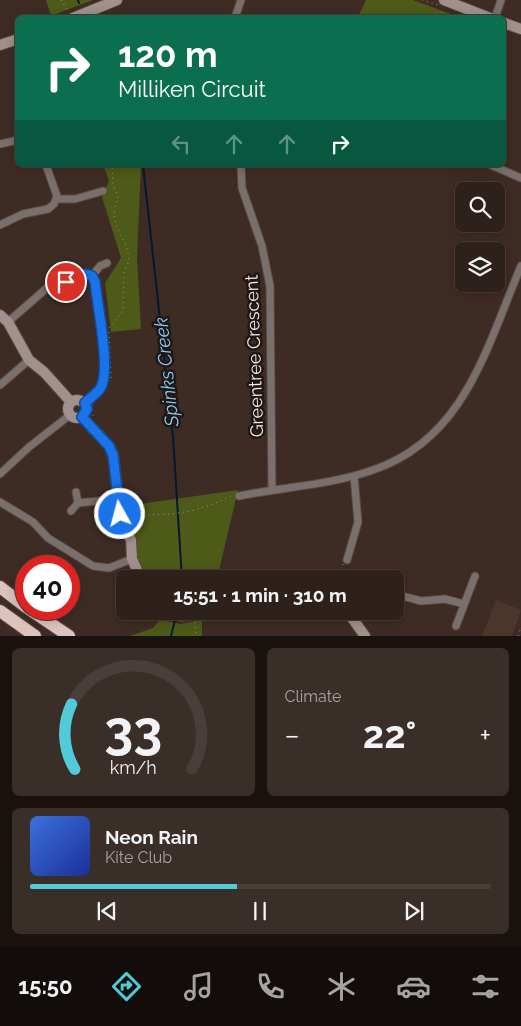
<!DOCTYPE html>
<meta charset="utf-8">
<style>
:root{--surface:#2e211b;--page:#3a2e28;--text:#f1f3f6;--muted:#a7a3a3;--line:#493e3a;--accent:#52cbd9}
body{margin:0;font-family:Raleway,sans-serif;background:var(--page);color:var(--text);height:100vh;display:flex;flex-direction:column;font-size:19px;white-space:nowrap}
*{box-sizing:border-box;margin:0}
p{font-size:16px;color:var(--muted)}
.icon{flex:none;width:28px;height:28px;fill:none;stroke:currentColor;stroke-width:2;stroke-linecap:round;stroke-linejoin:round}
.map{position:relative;height:636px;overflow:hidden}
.panel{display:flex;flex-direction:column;gap:12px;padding:12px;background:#19120f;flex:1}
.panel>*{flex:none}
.guide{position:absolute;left:15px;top:15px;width:491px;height:152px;border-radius:8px;box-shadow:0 2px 12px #0003,0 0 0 1px var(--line);background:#0b6e4f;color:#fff;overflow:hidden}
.tools{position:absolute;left:455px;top:182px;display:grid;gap:10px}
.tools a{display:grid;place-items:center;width:50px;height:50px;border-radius:8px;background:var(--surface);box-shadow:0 2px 12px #0003,0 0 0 1px var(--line);font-size:25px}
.speed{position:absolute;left:15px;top:555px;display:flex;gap:10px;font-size:25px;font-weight:700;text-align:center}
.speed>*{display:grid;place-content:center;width:65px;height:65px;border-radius:50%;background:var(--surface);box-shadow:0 2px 12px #0003,0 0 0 1px var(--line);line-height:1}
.speed .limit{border:8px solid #d22;background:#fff;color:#111}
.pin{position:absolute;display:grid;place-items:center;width:42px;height:42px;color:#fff;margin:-21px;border:2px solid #fff;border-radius:50%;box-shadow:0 1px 5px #0007}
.me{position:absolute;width:55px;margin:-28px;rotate:353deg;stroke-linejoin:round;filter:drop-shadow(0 0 4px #0008)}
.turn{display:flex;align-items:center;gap:18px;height:105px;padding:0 20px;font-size:22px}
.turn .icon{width:65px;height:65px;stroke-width:2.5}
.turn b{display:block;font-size:35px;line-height:42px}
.lanes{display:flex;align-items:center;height:48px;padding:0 20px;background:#0003;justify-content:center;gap:25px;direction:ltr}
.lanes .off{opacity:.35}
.big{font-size:38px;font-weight:700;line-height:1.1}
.panel .tile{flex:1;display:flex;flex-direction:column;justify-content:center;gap:8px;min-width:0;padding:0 18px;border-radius:8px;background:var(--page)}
.panel .dial{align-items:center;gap:0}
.dial svg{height:130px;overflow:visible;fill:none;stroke:var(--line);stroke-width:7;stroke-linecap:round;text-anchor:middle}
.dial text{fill:var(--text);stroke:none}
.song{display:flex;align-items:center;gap:15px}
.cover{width:60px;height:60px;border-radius:8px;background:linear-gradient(135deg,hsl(220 70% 55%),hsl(230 70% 35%))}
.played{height:5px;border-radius:2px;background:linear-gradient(90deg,var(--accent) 45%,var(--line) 45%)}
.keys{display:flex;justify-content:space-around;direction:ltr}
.heat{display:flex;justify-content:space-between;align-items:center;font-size:28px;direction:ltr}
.panel .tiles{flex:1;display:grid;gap:12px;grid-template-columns:1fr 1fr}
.tile:last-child{grid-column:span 2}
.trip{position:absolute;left:116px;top:570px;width:288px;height:50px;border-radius:8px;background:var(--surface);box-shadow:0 2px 12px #0003,0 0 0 1px var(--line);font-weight:700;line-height:50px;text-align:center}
.tabs{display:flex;height:80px;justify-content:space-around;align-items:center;background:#120d0b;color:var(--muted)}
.tabs .icon{width:35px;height:35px}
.tabs .on{color:var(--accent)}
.tabs b{font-size:22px;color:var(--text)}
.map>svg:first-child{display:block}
</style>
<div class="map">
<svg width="521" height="636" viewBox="0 0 521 636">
<rect width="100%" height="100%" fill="#3e2c24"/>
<path fill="#4c352a" d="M 496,600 L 521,610 L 512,636 L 482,636 Z"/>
<path fill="#4d5a18" d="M 46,0 L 93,0 L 51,16 Z
M 366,0 L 413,0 L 459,17 L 358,17 Z
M 103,165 L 141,165 L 137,257 L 141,329 L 111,332 L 105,283 L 121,258 L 102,197 L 109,181 Z
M 238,490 L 217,579 L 146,579 L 136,559 L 126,506 Z
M 160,620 L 180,624 L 202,620 L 202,636 L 130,636 L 153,628 Z"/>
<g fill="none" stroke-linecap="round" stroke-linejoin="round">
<path stroke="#001b2f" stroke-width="2" d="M 78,0 L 79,3
M 143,165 L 173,437 L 182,579
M 171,636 L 175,620"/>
<g stroke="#5b4a43" stroke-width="9">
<path id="street" d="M 235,18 L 241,0
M 495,18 L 501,0
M 0,144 L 18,140
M 241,165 L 242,188 L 262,246 L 270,286 L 272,490
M 491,165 L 521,178
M 57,199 L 75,199 L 103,191
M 0,225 L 23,214 L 48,209 L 54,204 L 57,196 L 46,165
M 92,276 L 100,266 L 107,263
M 8,322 L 48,287 L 79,274 L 92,276 C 98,288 107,371 103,383 C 100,392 91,397 85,403
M 0,385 L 29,360
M 0,474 L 29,447 L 70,415
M 239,496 C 283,487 331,485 373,470 C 465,439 487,346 521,266
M 0,502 L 33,522 L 48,538 L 93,566 L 109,568 L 132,559
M 78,503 L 118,499
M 71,511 L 78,503 L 76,492
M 347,560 L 358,522 L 354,476
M 395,594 L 421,601 L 445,599 L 464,604
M 456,626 L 475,576"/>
</g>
<g stroke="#5b4a43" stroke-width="12">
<path id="secondary" d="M 444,0 L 490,18
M 73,18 L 117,0
M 504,23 L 521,29
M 0,45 L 18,39
M 0,315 L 8,322 L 29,360 L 44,372 L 71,402
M68 409a9 9 0 1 1 18 0a9 9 0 1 1-18 0Z
M 82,417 L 109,446 L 113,455 L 121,522 L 131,540 L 132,559 L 141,579
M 165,611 L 182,616 L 207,611
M 347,611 L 365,636"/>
</g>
<g stroke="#5b4a43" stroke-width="14">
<path id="highway" d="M 0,587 L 26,607
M 29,609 L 69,636
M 0,611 L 35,636"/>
</g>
<path stroke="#a0918a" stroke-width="1" stroke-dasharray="1 4" stroke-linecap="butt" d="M 61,0 L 69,12
M 422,0 L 438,5
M 111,378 L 109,328 L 123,311 L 124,271 L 129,261 C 128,234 105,226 118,198 L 113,184 L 112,165
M 92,405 L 93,416
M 128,515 C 172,515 193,515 233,495
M 343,579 L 340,573 L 343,564
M 195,622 L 196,636
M 518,636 L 521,627"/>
<use href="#street" stroke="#796f6c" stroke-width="7"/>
<use href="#secondary" stroke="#a1918c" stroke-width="10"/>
<use href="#highway" stroke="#dcc3bc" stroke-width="12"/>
</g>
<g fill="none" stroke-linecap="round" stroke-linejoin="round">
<g stroke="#114b97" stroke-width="12">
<path id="route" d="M 66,282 L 85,274 L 92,276 L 95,282 C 97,304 111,369 101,387 C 98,393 90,398 85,403 L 87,409 L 82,417 L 109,446 L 113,455 L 120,514"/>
</g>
<use href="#route" stroke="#1a73e8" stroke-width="9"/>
</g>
<g text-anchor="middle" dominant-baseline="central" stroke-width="5" stroke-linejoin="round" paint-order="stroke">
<g font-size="18" fill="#f6eae4" stroke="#1f1713">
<text transform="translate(254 356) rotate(-92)">Greentree Crescent</text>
</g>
<g font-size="19" font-style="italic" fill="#87cbfb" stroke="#1f1713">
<text transform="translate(166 372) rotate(-96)">Spinks Creek</text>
</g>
</g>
</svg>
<div class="tools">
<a><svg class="icon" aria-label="search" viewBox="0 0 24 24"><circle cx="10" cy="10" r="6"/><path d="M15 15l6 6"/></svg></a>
<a><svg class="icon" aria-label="layers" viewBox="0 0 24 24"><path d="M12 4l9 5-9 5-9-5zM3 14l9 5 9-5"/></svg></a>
</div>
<div class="speed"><div class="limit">40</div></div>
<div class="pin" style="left:66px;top:282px;background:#d93025"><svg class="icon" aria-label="arrive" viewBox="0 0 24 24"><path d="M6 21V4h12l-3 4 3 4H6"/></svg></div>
<svg class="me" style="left:120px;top:514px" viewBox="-20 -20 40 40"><circle r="17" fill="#1a73e8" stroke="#fff" stroke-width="3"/><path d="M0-11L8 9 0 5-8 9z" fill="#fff"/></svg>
<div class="trip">15:51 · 1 min · 310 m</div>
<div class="guide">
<div class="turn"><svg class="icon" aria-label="right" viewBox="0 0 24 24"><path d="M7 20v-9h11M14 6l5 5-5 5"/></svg><div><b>120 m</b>Milliken Circuit</div></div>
<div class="lanes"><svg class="icon off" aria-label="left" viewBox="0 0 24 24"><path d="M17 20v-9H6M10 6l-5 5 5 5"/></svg><svg class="icon off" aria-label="ahead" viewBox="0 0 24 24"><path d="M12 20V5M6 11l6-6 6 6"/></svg><svg class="icon off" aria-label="ahead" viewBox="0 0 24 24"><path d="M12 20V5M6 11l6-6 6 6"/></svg><svg class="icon" aria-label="right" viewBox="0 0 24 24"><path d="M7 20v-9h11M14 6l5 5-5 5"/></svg></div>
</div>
</div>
<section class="panel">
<div class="tiles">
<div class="tile dial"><svg viewBox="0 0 100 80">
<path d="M14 69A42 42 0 1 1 86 69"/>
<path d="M14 69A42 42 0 0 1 12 29" stroke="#52cbd9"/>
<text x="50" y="56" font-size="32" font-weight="700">33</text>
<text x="50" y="72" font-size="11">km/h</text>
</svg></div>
<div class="tile"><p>Climate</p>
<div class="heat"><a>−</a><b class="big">22°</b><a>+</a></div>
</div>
<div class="tile">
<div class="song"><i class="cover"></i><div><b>Neon Rain</b><p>Kite Club</p></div></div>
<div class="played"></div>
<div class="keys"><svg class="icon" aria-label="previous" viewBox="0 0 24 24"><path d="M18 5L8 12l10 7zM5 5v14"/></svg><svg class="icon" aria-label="pause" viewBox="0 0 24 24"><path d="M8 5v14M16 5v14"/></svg><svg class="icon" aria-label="next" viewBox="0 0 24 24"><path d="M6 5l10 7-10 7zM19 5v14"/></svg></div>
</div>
</div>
</section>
<nav class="tabs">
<b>15:50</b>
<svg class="icon on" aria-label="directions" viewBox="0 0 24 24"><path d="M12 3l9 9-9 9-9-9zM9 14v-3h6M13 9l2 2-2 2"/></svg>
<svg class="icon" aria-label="music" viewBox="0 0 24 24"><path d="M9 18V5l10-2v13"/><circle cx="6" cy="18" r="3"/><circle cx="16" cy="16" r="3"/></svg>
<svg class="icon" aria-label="phone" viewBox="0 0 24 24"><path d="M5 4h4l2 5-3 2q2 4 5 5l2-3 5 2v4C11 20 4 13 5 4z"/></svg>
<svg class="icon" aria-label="climate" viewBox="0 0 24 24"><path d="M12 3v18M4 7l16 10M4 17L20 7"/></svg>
<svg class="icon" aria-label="car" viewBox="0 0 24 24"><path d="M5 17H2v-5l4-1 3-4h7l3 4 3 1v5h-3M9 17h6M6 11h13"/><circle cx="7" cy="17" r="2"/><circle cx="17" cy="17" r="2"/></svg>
<svg class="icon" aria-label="filters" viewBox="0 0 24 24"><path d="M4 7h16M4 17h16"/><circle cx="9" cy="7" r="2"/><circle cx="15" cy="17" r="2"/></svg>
</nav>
